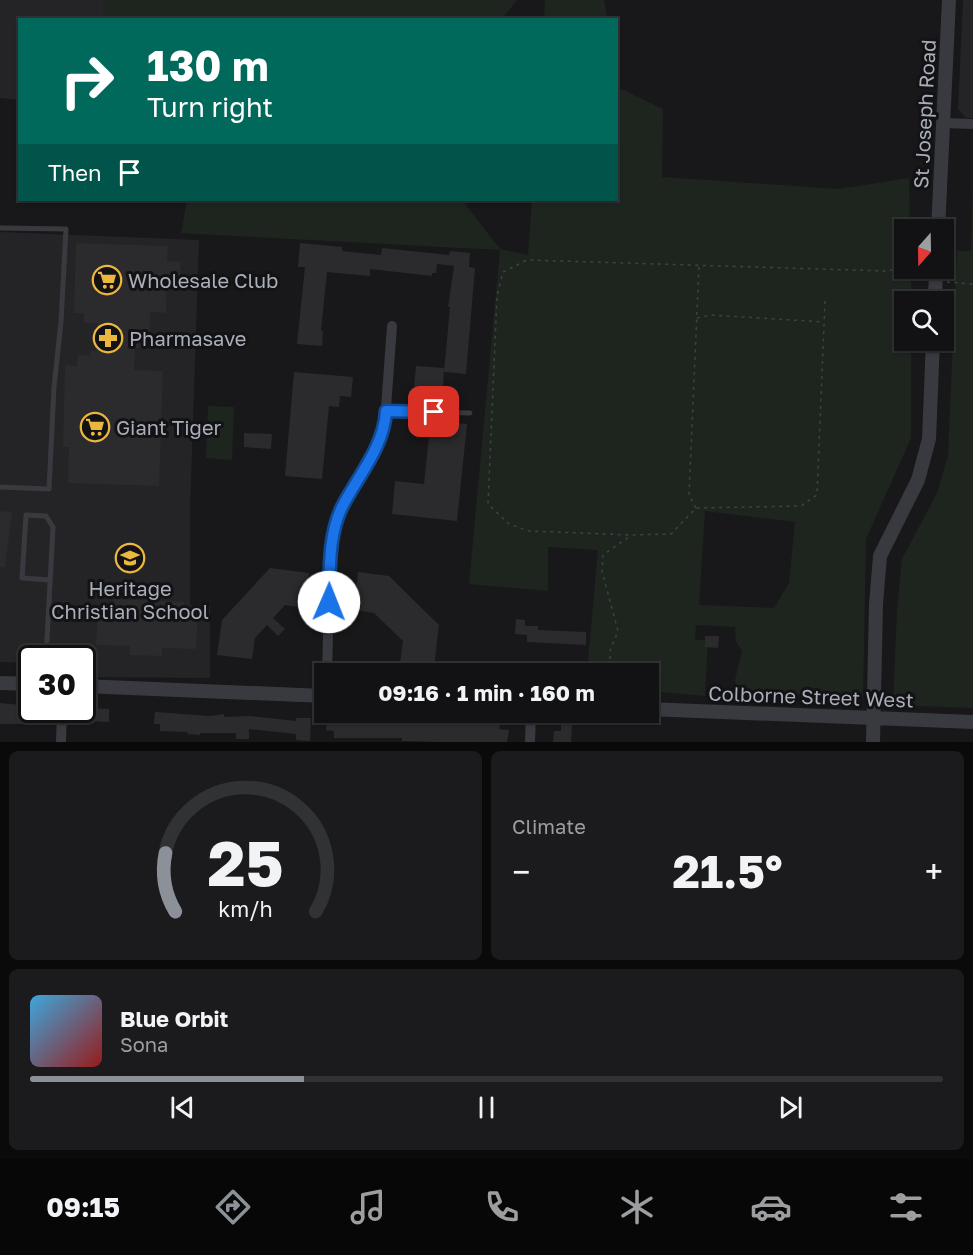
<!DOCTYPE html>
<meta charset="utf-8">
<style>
:root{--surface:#121214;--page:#1b1b1d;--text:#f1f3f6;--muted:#9c9ea0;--line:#313234;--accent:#8c9099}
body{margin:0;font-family:"Golos Text",sans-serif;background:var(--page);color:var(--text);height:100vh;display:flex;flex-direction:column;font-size:22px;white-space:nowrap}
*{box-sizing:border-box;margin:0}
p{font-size:20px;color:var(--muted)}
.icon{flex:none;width:33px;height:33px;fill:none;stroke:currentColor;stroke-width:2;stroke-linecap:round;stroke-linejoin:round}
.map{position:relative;height:742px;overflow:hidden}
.details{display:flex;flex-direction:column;gap:9px;padding:9px;background:#0a0a0b;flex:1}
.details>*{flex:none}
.banner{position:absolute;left:18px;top:18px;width:600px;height:183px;border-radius:0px;box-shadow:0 2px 4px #0004,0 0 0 2px var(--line);background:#00695c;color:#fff;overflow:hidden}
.needle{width:39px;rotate:200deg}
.controls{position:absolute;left:894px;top:219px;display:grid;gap:12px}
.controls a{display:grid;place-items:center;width:60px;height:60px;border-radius:0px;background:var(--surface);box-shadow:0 2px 4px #0004,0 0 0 2px var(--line);font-size:30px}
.speed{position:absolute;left:18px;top:645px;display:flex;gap:12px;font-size:30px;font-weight:700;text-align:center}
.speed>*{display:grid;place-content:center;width:78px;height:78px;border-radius:50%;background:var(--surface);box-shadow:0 2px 4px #0004,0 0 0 2px var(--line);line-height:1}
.speed .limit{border:3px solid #111;border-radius:9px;background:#fff;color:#111}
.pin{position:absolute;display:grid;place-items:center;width:51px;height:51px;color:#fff;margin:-26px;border-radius:12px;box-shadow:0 3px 9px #0006}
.me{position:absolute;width:66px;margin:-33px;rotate:1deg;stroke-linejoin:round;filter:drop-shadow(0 0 4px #0008)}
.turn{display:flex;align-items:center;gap:21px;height:126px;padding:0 30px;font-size:27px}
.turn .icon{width:78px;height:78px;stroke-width:2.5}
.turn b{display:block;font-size:42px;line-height:51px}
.then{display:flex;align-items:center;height:57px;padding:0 30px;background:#0003;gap:12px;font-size:22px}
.big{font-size:45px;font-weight:700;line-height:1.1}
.details .tile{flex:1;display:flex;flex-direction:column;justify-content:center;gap:9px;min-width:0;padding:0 21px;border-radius:9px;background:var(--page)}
.details .dial{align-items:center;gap:0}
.dial svg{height:156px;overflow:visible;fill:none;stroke:var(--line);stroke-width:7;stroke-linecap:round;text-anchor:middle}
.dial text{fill:var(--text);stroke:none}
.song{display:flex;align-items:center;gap:18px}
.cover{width:72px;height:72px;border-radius:9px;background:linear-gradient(135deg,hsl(200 70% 55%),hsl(0 70% 35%))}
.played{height:6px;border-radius:3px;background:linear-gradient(90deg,var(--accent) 30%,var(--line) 30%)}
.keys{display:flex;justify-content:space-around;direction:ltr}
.heat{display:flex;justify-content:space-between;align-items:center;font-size:33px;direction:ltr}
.details .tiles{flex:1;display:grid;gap:9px;grid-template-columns:1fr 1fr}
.tile:last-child{grid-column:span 2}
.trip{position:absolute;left:314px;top:663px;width:345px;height:60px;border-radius:0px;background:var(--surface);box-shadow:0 2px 4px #0004,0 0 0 2px var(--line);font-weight:700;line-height:60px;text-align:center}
.dock{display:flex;height:96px;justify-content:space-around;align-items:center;background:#070708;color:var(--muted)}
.dock .icon{width:42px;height:42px}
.dock .current{color:var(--accent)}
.dock b{font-size:27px;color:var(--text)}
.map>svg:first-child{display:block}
</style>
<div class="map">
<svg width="973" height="742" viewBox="0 0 973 742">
<rect width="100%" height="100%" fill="#18181a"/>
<path fill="#242427" d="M 0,0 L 103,0 L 103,19 L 20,20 L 19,100 L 0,98 Z
M 963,0 L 973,0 L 973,118 L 966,118 L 958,109 Z
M 0,232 L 199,240 L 190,510 L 190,605 L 210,606 L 210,678 L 83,677 L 82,658 L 32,658 L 31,663 L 0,662 Z"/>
<path fill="#1e251f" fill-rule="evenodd" d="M 103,0 L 517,0 L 501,20 L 103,20 Z
M 545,0 L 604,0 L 607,19 L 544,19 Z
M 617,73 L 619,88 L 663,109 L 662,177 L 839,189 L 909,178 L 910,229 L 904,230 L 904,268 L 911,269 L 911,301 L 904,302 L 904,340 L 911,341 L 911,438 L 866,539 L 863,698 L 793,694 L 784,697 L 738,695 L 735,680 L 742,651 L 736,642 L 735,627 L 696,625 L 695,640 L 708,640 L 705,696 L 648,691 L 648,674 L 587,673 L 598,550 L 548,547 L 548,591 L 469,584 L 500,250 L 181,233 L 187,200 L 462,200 L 500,249 L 528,255 L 532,200 L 616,200 ZM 705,511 L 795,522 L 789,583 L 774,608 L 699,605 Z
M 973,169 L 973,708 L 893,705 L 897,610 L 902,559 L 937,493 L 948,456 L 957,251 L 971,251 Z
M 208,406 L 234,407 L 232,460 L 206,458 Z"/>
<path fill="#2b2b2e" d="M 76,243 L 168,246 L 167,261 L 180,262 L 180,277 L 167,277 L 166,313 L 150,312 L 149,349 L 135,348 L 134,370 L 163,371 L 159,486 L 68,483 L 69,447 L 63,447 L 65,365 L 77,366 L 78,355 L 90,356 L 90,351 L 96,351 L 97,323 L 84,323 L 84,313 L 74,313 Z
M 300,243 L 342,247 L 342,251 L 381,255 L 382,248 L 449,255 L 450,251 L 470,253 L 469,267 L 475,268 L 466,374 L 444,372 L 450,307 L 448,307 L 454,266 L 437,264 L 436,273 L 432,273 L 432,276 L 370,269 L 370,276 L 327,272 L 321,330 L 323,331 L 322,346 L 297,344 L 305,267 L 298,267 Z
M 416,366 L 444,368 L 443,389 L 414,387 Z
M 294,372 L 353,377 L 351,397 L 340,396 L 339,407 L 329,406 L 322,479 L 285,476 Z
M 443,422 L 467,424 L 457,521 L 392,514 L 395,481 L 424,484 L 429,436 L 441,437 Z
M 244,433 L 272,434 L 271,449 L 244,447 Z
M 0,511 L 12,512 L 5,567 L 0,567 Z
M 270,568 L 309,573 L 305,608 L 285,605 L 273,618 L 285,629 L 278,636 L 267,625 L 255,638 L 252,659 L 217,655 L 222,620 Z
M 358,572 L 389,576 L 439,625 L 434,667 L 400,663 L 403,641 L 374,613 L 356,610 L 354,608 Z
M 114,599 L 184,602 L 184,611 L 198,612 L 196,649 L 162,648 L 162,656 L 130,655 L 130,646 L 96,645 L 98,609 L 113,610 Z
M 516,619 L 525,620 L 525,626 L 538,626 L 538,630 L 586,632 L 586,645 L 527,642 L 527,635 L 515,634 Z
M 705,636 L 719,636 L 718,648 L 705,647 Z
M 0,703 L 32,706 L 32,710 L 37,710 L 36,724 L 0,724 Z
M 82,708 L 109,709 L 109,722 L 82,721 Z
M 155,712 L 210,716 L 224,714 L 224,717 L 249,716 L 296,721 L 296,718 L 311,718 L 310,741 L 296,740 L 296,734 L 249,729 L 249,739 L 236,739 L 236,733 L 200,733 L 200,735 L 187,734 L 188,732 L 160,731 L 160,724 L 154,724 Z
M 357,717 L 371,717 L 371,720 L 421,719 L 491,724 L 491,723 L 500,724 L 499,729 L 509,730 L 507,742 L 443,742 L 402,741 L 402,738 L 334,738 L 334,731 L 326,730 L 327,719 L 357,722 Z
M 561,724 L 572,725 L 571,742 L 553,742 L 554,731 L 561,731 Z"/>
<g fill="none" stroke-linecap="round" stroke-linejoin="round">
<path stroke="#3f4146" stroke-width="1.5" stroke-dasharray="3 4.5" stroke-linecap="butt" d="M 947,282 L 973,284
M 825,301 L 817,495 L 801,506 L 696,508 L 671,534 L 630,535 L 529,531 L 509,524 L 488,504 L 497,296 L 503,272 L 527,260 L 885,271 L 907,268
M 697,318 L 711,315 L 824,322
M 696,508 L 689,495 L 699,266
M 610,674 L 610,651 L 618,631 L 602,571 L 603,555 L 630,536"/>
<path stroke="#393a3f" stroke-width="5" d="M 0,228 L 66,229 L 61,322 L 54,387 L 49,489 L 0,487
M 386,411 L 470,413
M 46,658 L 53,527 L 46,516 L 26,515 L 22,578 L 50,580"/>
<path stroke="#393a3f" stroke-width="10" d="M 942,123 L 973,124
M 327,674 L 330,555 L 341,509 L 376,448 L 385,421 L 392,326
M 61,742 L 62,710
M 530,742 L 531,712"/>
<path stroke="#393a3f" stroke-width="14" d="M 938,230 L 949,0
M 935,302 L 936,268
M 0,683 L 32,684
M 82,686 L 324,696
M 648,709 L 973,722
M 873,742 L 876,604 L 880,556 L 918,480 L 929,439 L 933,340"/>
</g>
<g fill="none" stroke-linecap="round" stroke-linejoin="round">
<g stroke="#114b97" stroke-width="15">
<path id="route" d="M 329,602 C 330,571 328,536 342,507 C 358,476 384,447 386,411 L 434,412"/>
</g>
<use href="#route" stroke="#1a73e8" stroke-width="10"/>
</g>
<defs>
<g id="supermarket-ring" transform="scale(1.5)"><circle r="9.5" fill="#131315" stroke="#ebb73e" stroke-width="1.5"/><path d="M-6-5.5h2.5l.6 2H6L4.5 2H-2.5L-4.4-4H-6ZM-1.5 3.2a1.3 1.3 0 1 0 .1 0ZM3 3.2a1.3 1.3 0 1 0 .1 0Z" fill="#ebb73e"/></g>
<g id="pharmacy-ring" transform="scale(1.5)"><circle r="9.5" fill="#131315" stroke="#ebb73e" stroke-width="1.5"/><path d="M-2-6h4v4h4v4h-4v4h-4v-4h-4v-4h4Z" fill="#ebb73e"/></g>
<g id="school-ring" transform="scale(1.5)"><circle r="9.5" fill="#131315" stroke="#ebb73e" stroke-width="1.5"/><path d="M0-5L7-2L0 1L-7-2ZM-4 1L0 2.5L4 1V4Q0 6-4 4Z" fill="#ebb73e"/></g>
</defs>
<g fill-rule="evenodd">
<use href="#supermarket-ring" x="107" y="280"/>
<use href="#pharmacy-ring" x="108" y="338"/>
<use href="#supermarket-ring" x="95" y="427"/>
<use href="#school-ring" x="130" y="558"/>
</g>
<g text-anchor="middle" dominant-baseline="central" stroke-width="6" stroke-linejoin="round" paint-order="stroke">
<g font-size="20" fill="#aaaeb9" stroke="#131315">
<text transform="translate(924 114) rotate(-87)">St Joseph Road</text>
<text transform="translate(811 696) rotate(2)">Colborne Street West</text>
</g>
<g font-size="20" fill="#aaaeb9" stroke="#131315" text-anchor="start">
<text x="128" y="280">Wholesale Club</text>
<text x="129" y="338">Pharmasave</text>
<text x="116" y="427">Giant Tiger</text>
<text x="130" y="588" text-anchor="middle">Heritage<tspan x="130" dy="23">Christian School</tspan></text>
</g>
</g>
</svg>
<div class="controls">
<a><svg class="needle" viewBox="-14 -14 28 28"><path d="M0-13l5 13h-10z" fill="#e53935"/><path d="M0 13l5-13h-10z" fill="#9c9ea0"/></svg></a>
<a><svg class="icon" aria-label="search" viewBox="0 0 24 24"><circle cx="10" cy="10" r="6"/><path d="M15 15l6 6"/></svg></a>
</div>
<div class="speed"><div class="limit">30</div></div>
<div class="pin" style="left:434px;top:412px;background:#d93025"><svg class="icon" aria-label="arrive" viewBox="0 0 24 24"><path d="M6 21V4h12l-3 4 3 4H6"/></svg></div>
<svg class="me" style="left:329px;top:602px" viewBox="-20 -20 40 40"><circle r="19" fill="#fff"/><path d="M0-13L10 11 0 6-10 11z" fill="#1a73e8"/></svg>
<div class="trip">09:16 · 1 min · 160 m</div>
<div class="banner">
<div class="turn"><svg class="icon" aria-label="right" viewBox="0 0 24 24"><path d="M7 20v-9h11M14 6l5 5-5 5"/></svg><div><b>130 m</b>Turn right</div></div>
<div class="then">Then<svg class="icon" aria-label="arrive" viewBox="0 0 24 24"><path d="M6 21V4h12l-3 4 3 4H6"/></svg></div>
</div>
</div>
<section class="details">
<div class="tiles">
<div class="tile dial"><svg viewBox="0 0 100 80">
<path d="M14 69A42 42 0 1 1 86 69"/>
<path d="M14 69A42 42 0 0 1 9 39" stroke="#8c9099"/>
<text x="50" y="56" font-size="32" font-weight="700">25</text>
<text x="50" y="72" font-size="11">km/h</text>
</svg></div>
<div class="tile"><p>Climate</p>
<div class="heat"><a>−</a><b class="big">21.5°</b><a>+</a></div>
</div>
<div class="tile">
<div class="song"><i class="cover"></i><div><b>Blue Orbit</b><p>Sona</p></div></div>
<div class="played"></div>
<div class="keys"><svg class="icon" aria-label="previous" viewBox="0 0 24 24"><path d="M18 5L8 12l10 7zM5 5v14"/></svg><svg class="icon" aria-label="pause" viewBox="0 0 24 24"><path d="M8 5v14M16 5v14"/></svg><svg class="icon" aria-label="next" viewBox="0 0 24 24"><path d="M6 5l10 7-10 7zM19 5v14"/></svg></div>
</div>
</div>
</section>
<nav class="dock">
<b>09:15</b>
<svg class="icon current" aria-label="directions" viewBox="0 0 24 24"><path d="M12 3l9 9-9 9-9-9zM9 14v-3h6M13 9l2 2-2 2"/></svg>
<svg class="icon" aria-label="music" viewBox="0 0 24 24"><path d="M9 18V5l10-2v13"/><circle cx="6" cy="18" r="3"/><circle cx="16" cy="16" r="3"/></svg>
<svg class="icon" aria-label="phone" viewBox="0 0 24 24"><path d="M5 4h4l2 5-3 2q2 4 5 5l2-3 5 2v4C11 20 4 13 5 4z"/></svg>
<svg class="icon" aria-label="climate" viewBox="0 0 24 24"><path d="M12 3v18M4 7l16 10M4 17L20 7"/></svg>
<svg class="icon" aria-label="car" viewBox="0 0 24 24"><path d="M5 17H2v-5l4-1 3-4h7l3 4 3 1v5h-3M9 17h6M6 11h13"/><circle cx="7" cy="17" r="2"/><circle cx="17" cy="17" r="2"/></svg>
<svg class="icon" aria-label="filters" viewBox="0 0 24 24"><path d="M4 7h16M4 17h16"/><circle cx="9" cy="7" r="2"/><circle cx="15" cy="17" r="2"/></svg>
</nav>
